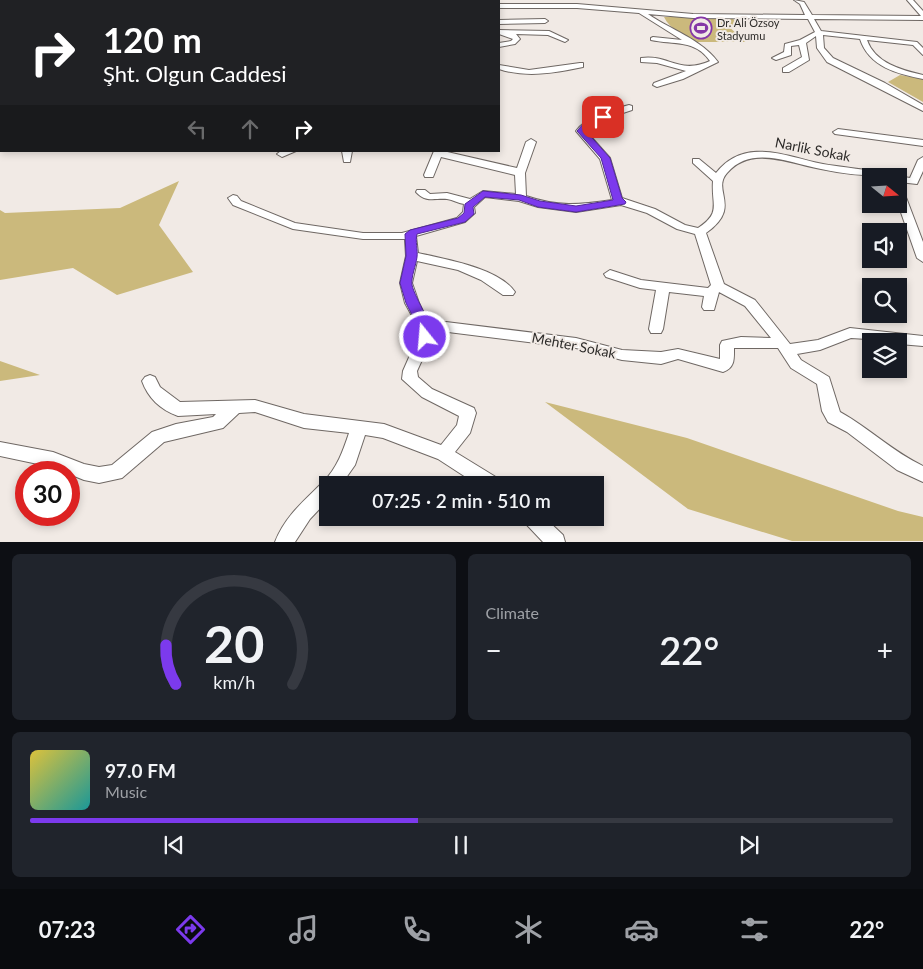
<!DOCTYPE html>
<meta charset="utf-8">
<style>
:root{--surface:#171b24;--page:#20242c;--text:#f1f3f6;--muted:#9ea1a6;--line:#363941;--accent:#7c3aed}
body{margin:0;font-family:Lato,sans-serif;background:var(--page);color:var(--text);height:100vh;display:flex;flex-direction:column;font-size:19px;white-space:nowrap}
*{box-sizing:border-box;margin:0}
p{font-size:16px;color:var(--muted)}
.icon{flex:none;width:28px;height:28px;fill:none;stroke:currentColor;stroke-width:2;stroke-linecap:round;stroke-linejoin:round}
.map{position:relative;height:542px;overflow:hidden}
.side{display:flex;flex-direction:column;gap:12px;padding:12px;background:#0d0f14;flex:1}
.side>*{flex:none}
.top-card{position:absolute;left:0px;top:0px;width:500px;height:152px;box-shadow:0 2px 8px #0003;background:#202124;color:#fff;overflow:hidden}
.needle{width:32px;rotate:108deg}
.fabs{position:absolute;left:862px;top:168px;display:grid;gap:10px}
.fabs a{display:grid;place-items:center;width:45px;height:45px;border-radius:0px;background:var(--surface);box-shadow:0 2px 8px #0003;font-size:25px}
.speed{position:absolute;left:15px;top:461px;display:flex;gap:10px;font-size:25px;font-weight:700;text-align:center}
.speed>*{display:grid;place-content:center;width:65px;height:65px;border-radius:50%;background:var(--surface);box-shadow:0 2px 8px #0003;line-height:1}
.speed .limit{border:8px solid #d22;background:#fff;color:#111}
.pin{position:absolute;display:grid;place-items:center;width:42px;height:42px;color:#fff;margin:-21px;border-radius:10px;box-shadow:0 2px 8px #0006}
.me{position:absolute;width:55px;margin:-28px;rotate:343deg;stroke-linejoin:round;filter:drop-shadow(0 0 4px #0008)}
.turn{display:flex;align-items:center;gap:18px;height:105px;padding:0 20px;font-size:22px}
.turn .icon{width:65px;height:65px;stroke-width:2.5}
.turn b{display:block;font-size:35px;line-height:42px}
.lanes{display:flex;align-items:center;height:48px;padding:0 20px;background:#0003;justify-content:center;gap:25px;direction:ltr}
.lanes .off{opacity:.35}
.big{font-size:38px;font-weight:600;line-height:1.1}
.side .tile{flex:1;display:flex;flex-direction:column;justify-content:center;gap:8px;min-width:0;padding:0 18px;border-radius:8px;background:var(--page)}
.side .dial{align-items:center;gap:0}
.dial svg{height:130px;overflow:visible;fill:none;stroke:var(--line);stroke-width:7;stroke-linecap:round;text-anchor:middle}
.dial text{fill:var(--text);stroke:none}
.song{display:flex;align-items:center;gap:15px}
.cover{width:60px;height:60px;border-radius:8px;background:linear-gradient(135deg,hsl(50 70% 55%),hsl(180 70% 35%))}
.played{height:5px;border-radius:2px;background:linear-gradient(90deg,var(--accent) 45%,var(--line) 45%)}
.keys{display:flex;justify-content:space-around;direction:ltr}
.heat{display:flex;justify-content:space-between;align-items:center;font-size:28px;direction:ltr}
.side .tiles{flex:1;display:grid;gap:12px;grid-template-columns:1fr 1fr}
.tile:last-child{grid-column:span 2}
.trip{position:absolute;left:319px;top:476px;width:285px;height:50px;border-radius:0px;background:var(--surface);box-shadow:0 2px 8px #0003;font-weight:600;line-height:50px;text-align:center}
.dock{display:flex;height:80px;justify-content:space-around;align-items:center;background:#090b0e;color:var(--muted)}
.dock .icon{width:35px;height:35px}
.dock .active{color:var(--accent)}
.dock b{font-size:22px;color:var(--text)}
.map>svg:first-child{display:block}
</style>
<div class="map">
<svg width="923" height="542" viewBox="0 0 923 542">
<rect width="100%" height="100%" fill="#f1eae5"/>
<path fill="#cbb97c" d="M 664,17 L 718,17 L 722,21 L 721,19 L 733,19 L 741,26 L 728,26 L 746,42 L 693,42 C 684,33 670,30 664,17 Z
M 900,75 L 923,79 L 923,102 L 888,82 Z
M 179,181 L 159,225 L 193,272 L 117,295 L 73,268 L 0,280 L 0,210 L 5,213 L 120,208 Z
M 0,361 L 40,375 L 0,381 Z
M 545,402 L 687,438 L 898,511 L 923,517 L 923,541 L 792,541 L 688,509 Z"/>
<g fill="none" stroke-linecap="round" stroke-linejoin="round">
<g stroke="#6f6864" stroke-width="2">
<path id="minor" d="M 447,0 L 460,0 L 461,1 L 448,1 Z
M 794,0 L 804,2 L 812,15 L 921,16 L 907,0 L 913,0 L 923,11 L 923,20 L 814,19 L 821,31 L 917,42 L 923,48 L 923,55 L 913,45 L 867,40 C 875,63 901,70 923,75 L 923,79 C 898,74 869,67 860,39 L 823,35 L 824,48 L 833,58 L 885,83 L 923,105 L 923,111 L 827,62 L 817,48 L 816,36 L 806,43 L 809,60 L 789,72 L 783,72 L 783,68 L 802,57 L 799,45 L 791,46 L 791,55 L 776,60 L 772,58 L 784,52 L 785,44 L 800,40 L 815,32 L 808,19 L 693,18 L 648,14 C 671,30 701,39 718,62 L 683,79 L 657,87 L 653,85 L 654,83 L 686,71 L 657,63 L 641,62 L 641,58 C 669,54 679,75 710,61 C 695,39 674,45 651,40 L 651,38 L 653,37 L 682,40 L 639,13 L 577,8 L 499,8 L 499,4 L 577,4 L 693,14 L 805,15 L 800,4 Z
M 0,11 L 1,11 L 1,15 L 0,15 Z
M 499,20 L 545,19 L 548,21 L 545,23 L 499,24 Z
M 499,30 L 549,31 L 568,40 L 565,42 L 548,35 L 516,34 L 520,39 L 515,44 L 499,47 L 499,43 L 511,41 L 513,39 L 499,34 Z
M 580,63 L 583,63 L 583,67 C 555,73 526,78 499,69 L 499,65 L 529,70 Z
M 629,105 L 632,106 L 632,110 L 599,121 L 586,131 L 610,158 L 622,198 L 655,209 L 685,225 L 698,228 C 722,212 711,205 713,181 L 693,163 L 693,159 L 699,159 L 716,173 C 745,136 787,157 823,164 C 845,168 867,169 888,174 L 889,176 C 866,176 844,174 821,169 C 791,164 752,144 727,173 C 711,191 743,207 706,233 L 724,284 L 755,300 L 790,344 L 818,340 L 850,328 L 923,336 L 923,346 L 899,344 L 899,341 L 851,338 L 820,350 L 797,354 L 801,360 L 829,377 L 840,412 C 869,428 893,452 923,466 L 923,482 L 897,470 L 847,432 L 828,422 L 822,411 L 817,384 L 791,368 L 778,348 L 734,348 C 734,359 735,368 723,372 L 678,359 L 661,364 L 622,360 L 576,348 L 448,332 L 431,340 L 417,371 L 418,377 L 432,389 L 474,408 L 476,413 L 470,433 L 455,452 L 499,479 L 502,485 L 478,485 L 438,459 L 383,438 L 365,435 L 355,465 L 341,485 L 328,485 L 328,500 L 310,519 L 295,542 L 275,542 C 285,516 305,500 324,481 C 337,468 343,451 349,433 L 304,428 L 255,412 L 239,413 L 223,428 L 164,442 L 122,478 L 99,483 L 84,480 L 52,467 L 0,456 L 0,442 L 53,452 L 84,464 L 99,467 L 112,465 L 152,432 L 176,424 L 213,417 L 216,414 L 178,416 C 161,410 148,398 142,381 L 145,377 L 150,375 L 155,377 L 160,387 L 180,402 L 255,400 L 304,414 L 384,424 L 441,445 L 457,425 L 459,416 L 422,397 L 402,379 L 403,371 L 418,337 L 417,325 L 405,303 L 400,283 L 406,256 L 405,239 L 363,239 L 293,229 L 233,205 L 228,198 L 233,195 L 237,196 L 241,201 L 295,223 L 363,233 L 402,233 L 457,218 L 463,212 L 464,204 C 458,203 453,200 447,199 C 434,198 426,203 416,192 L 417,190 L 425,190 L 430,194 L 447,193 L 470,199 L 483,191 L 516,194 L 515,175 L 441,157 L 433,177 L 425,177 L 424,175 L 434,151 L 443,151 L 517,168 L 526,142 L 531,139 L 536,142 L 525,173 L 526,196 C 558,207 579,205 612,200 L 600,159 L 576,131 C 588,115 611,110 629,105 ZM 485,197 L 519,201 L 538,207 L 576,212 L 621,205 L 647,213 L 677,229 L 695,234 L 711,285 L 708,288 L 641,280 L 610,270 L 604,274 L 606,277 L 640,288 L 656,290 L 649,329 L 651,333 L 661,333 L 663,329 L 669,292 L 704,296 L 702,307 L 704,310 L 714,310 L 719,292 L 745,306 L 771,338 L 741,337 L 722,341 L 720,345 L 720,359 L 678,349 L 661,352 L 622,350 L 576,338 L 446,322 L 431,328 L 419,303 L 412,283 L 417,261 L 458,270 L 481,280 L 503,295 L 513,295 L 515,292 C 499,268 444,259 418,253 L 416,236 L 465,222 L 475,213 L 474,207 Z
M 838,129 L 923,140 L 923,146 L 835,134 L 833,132 Z
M 281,151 L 296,151 L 282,157 L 277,154 Z
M 342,151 L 352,151 L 350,162 L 344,162 Z
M 923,157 L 923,171 L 917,184 L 899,182 L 898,176 L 910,178 L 918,160 Z
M 899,189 L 904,192 L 923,242 L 923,262 L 917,258 L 898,204 Z
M 524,518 L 545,518 L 563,535 L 565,542 L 543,542 L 526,524 Z"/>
</g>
<use href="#minor" fill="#fff" fill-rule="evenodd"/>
</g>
<path fill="#7c3aed" stroke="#51269a" d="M 603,115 L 606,116 L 606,119 L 590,126 L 586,131 L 610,158 L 622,198 L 626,202 L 625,204 L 576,212 L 538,207 L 519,200 L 485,197 L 473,207 L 474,214 L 465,222 L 417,234 C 415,241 418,250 417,257 C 416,266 411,276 412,285 C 415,299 436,328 430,340 L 421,340 L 417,325 L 406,303 L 400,283 L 406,256 L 405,234 L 410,230 L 458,218 L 464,213 L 465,204 L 483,191 L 521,195 L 540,201 L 576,206 L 613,200 L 601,158 L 577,131 L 584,123 Z"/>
<defs>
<g id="stadium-ring" transform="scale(1.125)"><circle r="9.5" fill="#f1eae5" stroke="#8537a7" stroke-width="1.5"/><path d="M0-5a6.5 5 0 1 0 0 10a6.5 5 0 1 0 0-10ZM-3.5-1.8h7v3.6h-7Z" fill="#8537a7"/></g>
</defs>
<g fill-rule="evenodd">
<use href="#stadium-ring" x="701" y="28"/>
</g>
<g text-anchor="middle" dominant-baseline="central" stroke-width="4" stroke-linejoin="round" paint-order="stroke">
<g font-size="11" fill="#2d2b29" stroke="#f1eae5" text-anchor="start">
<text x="717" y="22">Dr. Ali Özsoy<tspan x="717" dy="13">Stadyumu</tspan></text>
</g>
<g font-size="14" fill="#2d2b29" stroke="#f1eae5">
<text transform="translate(813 149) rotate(11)">Narlik Sokak</text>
<text transform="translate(574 345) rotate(11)">Mehter Sokak</text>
</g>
</g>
</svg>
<div class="fabs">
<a><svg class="needle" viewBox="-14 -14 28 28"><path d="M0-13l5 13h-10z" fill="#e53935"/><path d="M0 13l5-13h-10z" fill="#9ea1a6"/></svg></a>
<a><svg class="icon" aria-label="sound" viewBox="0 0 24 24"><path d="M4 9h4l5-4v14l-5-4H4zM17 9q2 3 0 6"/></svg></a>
<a><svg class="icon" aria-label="search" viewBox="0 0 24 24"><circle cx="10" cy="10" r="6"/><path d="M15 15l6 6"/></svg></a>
<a><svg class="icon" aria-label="layers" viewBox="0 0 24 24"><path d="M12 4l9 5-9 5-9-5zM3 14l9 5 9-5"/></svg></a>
</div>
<div class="speed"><div class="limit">30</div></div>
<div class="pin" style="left:603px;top:117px;background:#d93025"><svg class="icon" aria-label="arrive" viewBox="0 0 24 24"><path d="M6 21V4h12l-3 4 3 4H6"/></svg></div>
<svg class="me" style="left:425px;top:337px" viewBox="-20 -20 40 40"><circle r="17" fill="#7c3aed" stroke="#fff" stroke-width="3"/><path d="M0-11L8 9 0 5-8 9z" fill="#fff"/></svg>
<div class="trip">07:25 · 2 min · 510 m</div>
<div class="top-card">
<div class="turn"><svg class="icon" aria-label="right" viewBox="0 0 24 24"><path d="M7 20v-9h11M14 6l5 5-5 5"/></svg><div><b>120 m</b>Şht. Olgun Caddesi</div></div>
<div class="lanes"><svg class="icon off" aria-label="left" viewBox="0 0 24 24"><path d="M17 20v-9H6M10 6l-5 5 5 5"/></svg><svg class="icon off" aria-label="ahead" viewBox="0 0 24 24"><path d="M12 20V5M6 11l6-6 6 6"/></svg><svg class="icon" aria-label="right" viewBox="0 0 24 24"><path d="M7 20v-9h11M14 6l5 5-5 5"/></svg></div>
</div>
</div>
<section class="side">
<div class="tiles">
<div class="tile dial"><svg viewBox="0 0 100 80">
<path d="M14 69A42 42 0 1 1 86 69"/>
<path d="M14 69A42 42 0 0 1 8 45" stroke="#7c3aed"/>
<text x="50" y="56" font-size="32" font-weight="700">20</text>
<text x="50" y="72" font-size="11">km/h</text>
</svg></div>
<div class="tile"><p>Climate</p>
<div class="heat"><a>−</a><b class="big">22°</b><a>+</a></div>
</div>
<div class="tile">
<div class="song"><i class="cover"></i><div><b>97.0 FM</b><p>Music</p></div></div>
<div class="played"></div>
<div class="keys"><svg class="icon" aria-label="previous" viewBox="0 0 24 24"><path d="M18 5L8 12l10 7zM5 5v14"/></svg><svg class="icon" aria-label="pause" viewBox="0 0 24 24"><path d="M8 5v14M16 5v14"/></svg><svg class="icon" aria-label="next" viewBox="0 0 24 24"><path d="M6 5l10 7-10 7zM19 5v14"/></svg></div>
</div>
</div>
</section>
<nav class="dock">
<b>07:23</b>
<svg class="icon active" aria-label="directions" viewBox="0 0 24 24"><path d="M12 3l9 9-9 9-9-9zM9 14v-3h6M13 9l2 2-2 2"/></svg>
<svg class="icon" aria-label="music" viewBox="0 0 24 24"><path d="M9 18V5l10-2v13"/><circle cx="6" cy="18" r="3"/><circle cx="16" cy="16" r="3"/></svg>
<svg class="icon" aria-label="phone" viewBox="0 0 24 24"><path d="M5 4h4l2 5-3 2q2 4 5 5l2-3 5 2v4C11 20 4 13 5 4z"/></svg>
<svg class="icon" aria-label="climate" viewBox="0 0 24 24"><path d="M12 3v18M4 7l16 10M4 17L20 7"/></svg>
<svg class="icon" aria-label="car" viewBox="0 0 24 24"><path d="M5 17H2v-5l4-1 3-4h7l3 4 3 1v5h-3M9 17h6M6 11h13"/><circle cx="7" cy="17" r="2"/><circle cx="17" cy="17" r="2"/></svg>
<svg class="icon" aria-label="filters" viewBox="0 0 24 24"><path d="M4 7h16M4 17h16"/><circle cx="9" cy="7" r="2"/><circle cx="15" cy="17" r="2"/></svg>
<b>22°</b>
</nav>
